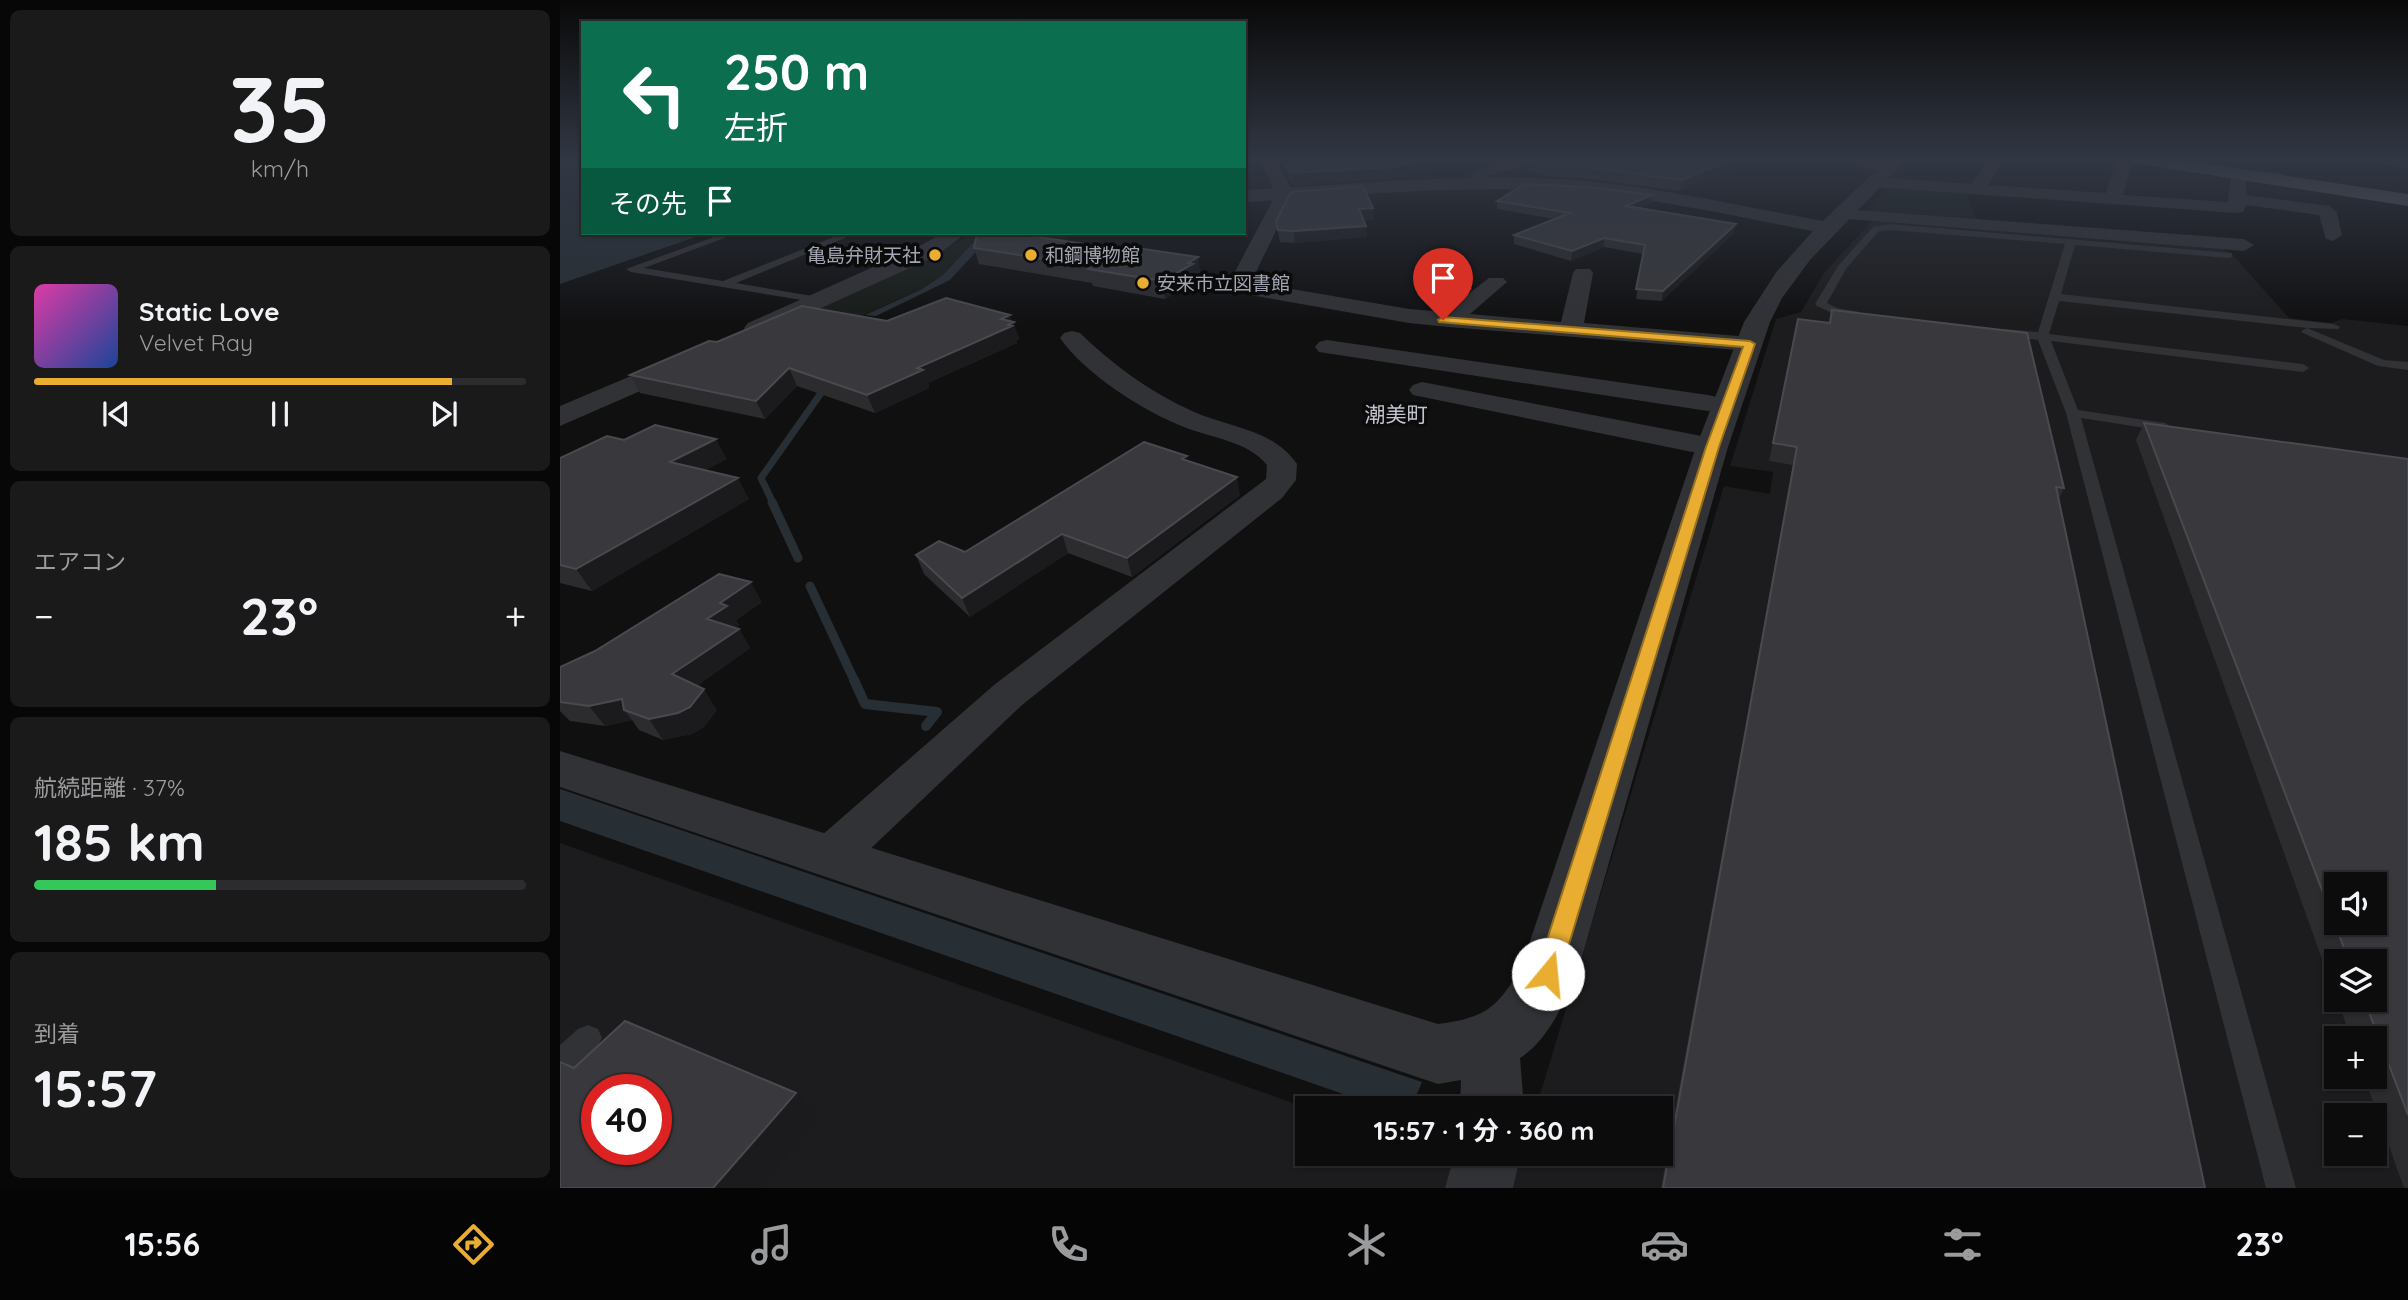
<!DOCTYPE html>
<html lang="ja">
<meta charset="utf-8">
<style>
:root{--surface:#0c0c0d;--page:#1a1a1b;--text:#f1f3f6;--muted:#9a9b9d;--line:#2c2c2e;--accent:#e9ae31}
body{margin:0;font-family:Quicksand,"Noto Sans JP",sans-serif;background:var(--page);color:var(--text);height:100vh;display:flex;flex-direction:column;font-size:26px;white-space:nowrap}
*{box-sizing:border-box;margin:0}
p{font-size:23px;color:var(--muted)}
.icon{flex:none;width:38px;height:38px;fill:none;stroke:currentColor;stroke-width:2;stroke-linecap:round;stroke-linejoin:round}
.map{position:relative;flex:1;overflow:hidden}
.drawer{display:flex;flex-direction:column;gap:10px;padding:10px;background:#070707;width:560px}
.drawer>*{flex:none}
.guide{position:absolute;left:21px;top:21px;width:665px;height:214px;border-radius:0px;box-shadow:0 2px 5px #0004,0 0 0 2px var(--line);background:#0b6e4f;color:#fff;overflow:hidden}
.tools{position:absolute;left:1764px;top:872px;display:grid;gap:14px}
.tools a{display:grid;place-items:center;width:63px;height:63px;border-radius:0px;background:var(--surface);box-shadow:0 2px 5px #0004,0 0 0 2px var(--line);font-size:35px}
.speed{position:absolute;left:21px;top:1074px;display:flex;gap:14px;font-size:35px;font-weight:700;text-align:center}
.speed>*{display:grid;place-content:center;width:91px;height:91px;border-radius:50%;background:var(--surface);box-shadow:0 2px 5px #0004,0 0 0 2px var(--line);line-height:1}
.speed .limit{border:10px solid #d22;background:#fff;color:#111}
.pin{position:absolute;display:grid;place-items:center;width:60px;height:60px;color:#fff;margin:-72px -30px;border-radius:50% 50% 50% 0;rotate:-45deg;box-shadow:0 0 7px #0007}
.pin .icon{rotate:45deg}
.me{position:absolute;width:77px;margin:-38px;rotate:17deg;stroke-linejoin:round;filter:drop-shadow(0 0 5px #0008)}
.turn{display:flex;align-items:center;gap:24px;height:147px;padding:0 28px;font-size:32px}
.turn .icon{width:91px;height:91px;stroke-width:2.5}
.turn b{display:block;font-size:49px;line-height:60px}
.then{display:flex;align-items:center;height:66px;padding:0 28px;background:#0003;gap:14px;font-size:26px}
.big{font-size:52px;font-weight:700;line-height:1.1}
.drawer .widget{flex:1;display:flex;flex-direction:column;justify-content:center;gap:10px;min-width:0;padding:0 24px;border-radius:10px;background:var(--page)}
.drawer .dial{align-items:center;gap:0}
.dial b{font-size:91px;line-height:1}
.song{display:flex;align-items:center;gap:21px}
.cover{width:84px;height:84px;border-radius:10px;background:linear-gradient(135deg,hsl(320 70% 55%),hsl(220 70% 35%))}
.played{height:7px;border-radius:4px;background:linear-gradient(90deg,var(--accent) 85%,var(--line) 85%)}
.keys{display:flex;justify-content:space-around;direction:ltr}
.heat{display:flex;justify-content:space-between;align-items:center;font-size:38px;direction:ltr}
.charge{height:10px;border-radius:5px;background:linear-gradient(90deg,#34c759 37%,var(--line) 0)}
.trip{position:absolute;left:735px;top:1096px;width:378px;height:70px;border-radius:0px;background:var(--surface);box-shadow:0 2px 5px #0004,0 0 0 2px var(--line);font-weight:700;line-height:70px;text-align:center}
.menu{display:flex;height:112px;justify-content:space-around;align-items:center;background:#050505;color:var(--muted)}
.menu .icon{width:49px;height:49px}
.menu .on{color:var(--accent)}
.menu b{font-size:32px;color:var(--text)}
main{display:flex;flex:1;min-height:0}
.map>svg:first-child{display:block}
</style>
<main>
<section class="drawer">
<div class="widget dial"><b>35</b><p>km/h</p></div>
<div class="widget">
<div class="song"><i class="cover"></i><div><b>Static Love</b><p>Velvet Ray</p></div></div>
<div class="played"></div>
<div class="keys"><svg class="icon" aria-label="previous" viewBox="0 0 24 24"><path d="M18 5L8 12l10 7zM5 5v14"/></svg><svg class="icon" aria-label="pause" viewBox="0 0 24 24"><path d="M8 5v14M16 5v14"/></svg><svg class="icon" aria-label="next" viewBox="0 0 24 24"><path d="M6 5l10 7-10 7zM19 5v14"/></svg></div>
</div>
<div class="widget"><p>エアコン</p>
<div class="heat"><a>−</a><b class="big">23°</b><a>+</a></div>
</div>
<div class="widget"><p>航続距離 · 37%</p><b class="big">185 km</b><div class="charge"></div></div>
<div class="widget"><p>到着</p><b class="big">15:57</b></div>
</section>
<div class="map">
<svg width="1848" height="1188" viewBox="0 0 1848 1188">
<rect width="100%" height="100%" fill="#101011"/>
<path fill="#1c1c1e" fill-rule="evenodd" d="M 1312,221 L 1662,249 L 1673,255 L 1729,318 L 1771,323 L 1782,319 L 1848,326 L 1848,1188 L 0,1188 L 0,843 L 747,1108 L 747,1153 L 874,1153 L 953,1181 L 962,1153 L 1101,1153 L 1101,1108 L 976,1108 L 1164,486 L 1210,494 L 1213,472 L 1170,466 L 1216,319 L 1241,312 L 1264,273 ZM 1776,884 L 1815,884 L 1815,922 L 1776,922 ZM 1776,961 L 1815,961 L 1815,999 L 1776,999 ZM 1776,1038 L 1815,1038 L 1815,1076 L 1776,1076 ZM 37,1090 L 96,1090 L 96,1150 L 37,1150 ZM 1776,1115 L 1815,1115 L 1815,1153 L 1776,1153 Z"/>
<path fill="#171c18" d="M 1330,186 L 1405,191 L 1418,222 L 1304,213 Z
M 412,233 L 422,233 L 383,275 L 359,290 L 299,317 L 252,312 L 382,250 Z"/>
<path fill="#272e34" d="M 0,158 L 23,158 L 23,233 L 147,233 L 0,284 Z
M 422,233 L 433,233 L 390,280 L 316,316 L 305,315 L 360,290 L 383,275 Z
M 0,789 L 862,1082 L 851,1108 L 823,1108 L 0,821 Z"/>
<g fill="none" stroke-linecap="round" stroke-linejoin="round">
<path stroke="#272e34" stroke-width="7" d="M 213,503 L 201,478 L 266,386"/>
<path stroke="#272e34" stroke-width="9" d="M 212,502 L 238,558
M 250,586 L 295,682"/>
<path stroke="#272e34" stroke-width="10" d="M 294,680 L 305,704 L 377,712 L 366,726"/>
<path fill="#313236" fill-rule="evenodd" d="M 1330,224 L 1672,253 L 1672,257 L 1668,258 L 1515,245 L 1501,294 L 1774,324 L 1780,327 L 1778,329 L 1747,328 L 1824,360 L 1848,362 L 1848,370 L 1818,366 L 1743,333 L 1741,331 L 1747,328 L 1499,301 L 1489,334 L 1743,364 L 1749,368 L 1743,372 L 1491,341 L 1518,410 L 1605,423 L 1612,427 L 1605,431 L 1521,418 L 1736,1188 L 1706,1188 L 1506,413 L 1478,340 L 1445,335 L 1439,332 L 1445,329 L 1478,332 L 1505,244 L 1330,230 L 1319,231 L 1286,269 L 1267,303 L 1277,308 L 1299,312 L 1299,316 L 1274,314 L 1257,306 L 1255,304 L 1278,266 L 1313,227 Z
M 165,233 L 178,233 L 84,268 L 163,281 L 284,233 L 297,233 L 176,283 L 264,298 L 265,300 L 260,303 L 71,272 L 66,269 Z
M 28,1025 L 38,1029 L 42,1038 C 35,1054 16,1070 0,1077 L 0,1045 L 18,1029 Z"/>
<path fill="#313236" fill-rule="evenodd" d="M 699,158 L 715,158 L 734,194 L 691,282 L 849,309 L 885,312 L 929,278 L 943,278 L 947,282 L 910,314 L 1001,322 L 1013,273 L 1016,269 L 1030,269 L 1033,273 L 1024,323 L 1190,337 L 1198,339 L 1202,344 L 1198,349 L 1190,351 L 889,327 L 849,323 L 673,292 L 669,283 L 716,194 Z
M 960,158 L 986,158 L 983,161 L 927,176 L 929,185 L 927,189 L 915,189 L 910,176 L 915,170 Z
M 1271,158 L 1303,158 L 1335,165 L 1337,168 L 1329,173 L 1274,161 Z
M 1429,158 L 1445,158 L 1428,185 L 1546,193 L 1557,158 L 1573,158 L 1563,195 L 1668,202 L 1672,169 L 1717,172 L 1723,174 L 1725,177 L 1723,180 L 1686,178 L 1686,195 L 1770,206 L 1777,213 L 1782,235 L 1773,241 L 1766,239 L 1759,215 L 1686,205 L 1683,212 L 1677,213 L 1316,187 L 1308,182 L 1316,177 L 1412,184 Z
M 1805,158 L 1848,160 L 1848,170 L 1808,161 Z
M 1283,209 L 1684,239 L 1694,245 L 1684,251 L 1277,218 L 1274,214 L 1277,210 Z
M 512,331 L 520,333 C 553,365 590,392 632,411 C 669,428 712,428 737,464 L 736,480 L 722,498 L 462,705 L 287,871 L 270,876 L 253,871 L 247,857 L 253,843 L 434,685 L 706,479 L 707,465 C 688,441 651,438 624,427 C 583,411 525,374 500,338 L 504,333 Z
M 767,340 L 1148,395 L 1157,397 L 1161,403 L 1157,409 L 1148,411 L 759,352 L 755,347 L 759,342 Z
M 862,382 L 1152,438 L 1162,441 L 1166,447 L 1162,453 L 1152,456 L 853,395 L 849,390 L 853,385 Z"/>
<path fill="#313236" fill-rule="evenodd" d="M 1329,158 L 1348,158 L 1250,260 L 1222,298 L 1210,322 L 1168,447 L 1017,974 C 1003,1004 989,1039 960,1058 L 964,1108 L 900,1108 L 901,1080 L 878,1084 L 0,787 L 0,751 L 878,1024 C 926,1018 939,1007 962,965 L 1136,447 L 1184,322 L 1217,271 L 1253,231 C 1168,215 1083,195 997,191 C 893,185 788,196 684,202 L 684,190 C 788,185 892,174 997,179 C 1087,184 1175,205 1263,221 Z
M 383,233 L 407,233 L 374,257 L 206,333 L 197,336 L 188,333 L 184,328 L 188,323 L 358,247 Z
M 123,354 L 133,356 L 137,362 L 133,368 L 0,426 L 0,406 Z
M 895,1153 L 961,1153 L 953,1188 L 885,1188 Z"/>
<path fill="#56585e" fill-rule="evenodd" d="M 1564,158 L 1607,158 L 1848,194 L 1848,206 L 1573,163 Z"/>
</g>
<path fill="#2c2c2f" d="M 747,158 L 915,158 L 834,178 L 732,185 L 728,176 L 726,165 L 756,162 Z
M 925,158 L 950,158 L 937,162 Z
M 962,158 L 1173,159 L 1172,170 L 1120,191 L 1031,179 L 984,176 L 962,169 Z
M 1092,195 L 1091,204 L 1080,208 L 1174,233 L 1102,301 L 1076,299 L 1083,254 L 1044,247 L 1011,261 L 954,244 L 954,235 L 994,219 L 937,209 L 937,201 Z
M 804,220 L 807,237 L 735,243 L 720,242 L 716,221 L 814,220 Z
M 417,233 L 518,233 L 502,240 L 641,274 L 635,277 L 636,280 L 605,299 L 533,286 L 532,283 L 419,264 L 414,248 Z
M 1272,310 L 1504,488 L 1499,499 L 1645,1188 L 1101,1188 L 1233,465 L 1209,461 L 1238,319 L 1269,323 Z
M 327,321 L 452,322 L 459,339 L 456,340 L 457,343 L 368,383 L 369,388 L 315,413 L 237,386 L 205,419 L 80,393 L 70,375 L 157,342 Z
M 1584,423 L 1848,459 L 1848,1188 L 1844,1188 L 1804,1076 L 1815,1076 L 1815,1038 L 1791,1038 L 1777,999 L 1815,999 L 1815,961 L 1776,961 L 1776,998 L 1576,440 Z
M 64,440 L 167,459 L 145,470 L 189,499 L 32,591 L 0,583 L 0,458 Z
M 628,461 L 680,495 L 572,577 L 508,553 L 410,617 L 364,574 L 356,555 L 405,552 Z
M 202,602 L 176,620 L 179,625 L 175,628 L 179,629 L 190,648 L 137,686 L 157,710 L 144,727 L 132,734 L 103,740 L 79,730 L 72,720 L 45,726 L 10,721 L 0,711 L 0,667 Z"/>
<path fill="#1b1b1d" d="M 872,158 L 915,158 L 834,178 L 732,185 L 731,173 Z
M 937,158 L 950,158 L 937,162 Z
M 1173,159 L 1172,170 L 1120,191 L 1122,180 Z
M 1092,195 L 1091,204 L 1065,215 L 1066,206 Z
M 813,208 L 814,220 L 800,221 L 799,209 Z
M 1176,224 L 1174,233 L 1102,301 L 1103,291 Z
M 806,226 L 807,237 L 735,243 L 734,231 Z
M 476,233 L 518,233 L 481,250 Z
M 1044,238 L 1044,247 L 1011,261 L 1012,251 Z
M 638,257 L 641,274 L 635,277 L 636,280 L 605,299 L 602,281 Z
M 450,315 L 452,323 L 454,322 L 459,339 L 456,340 L 457,343 L 368,383 L 369,388 L 315,413 L 307,395 L 357,368 L 441,319 Z
M 229,368 L 237,386 L 205,419 L 196,401 Z
M 156,439 L 167,459 L 122,483 L 110,462 Z
M 677,477 L 680,495 L 572,577 L 567,558 Z
M 178,478 L 189,499 L 32,591 L 16,569 Z
M 502,534 L 508,553 L 410,617 L 402,598 Z
M 191,582 L 202,602 L 176,620 L 179,625 L 159,639 L 147,619 L 160,603 Z
M 179,629 L 190,648 L 126,694 L 112,674 Z
M 144,689 L 157,710 L 144,727 L 132,734 L 103,740 L 89,719 Z
M 62,699 L 64,710 L 72,720 L 45,726 L 29,706 Z
M 236,1093 L 258,1118 L 200,1188 L 153,1188 Z"/>
<path fill="#39393d" stroke="#494a4f" stroke-width="2" fill-rule="evenodd" d="M 771,158 L 872,158 L 834,167 L 731,173 L 726,165 L 775,160 Z
M 962,158 L 1167,158 L 1173,159 L 1122,180 L 1032,168 L 984,165 Z
M 965,184 L 1030,187 L 1092,195 L 1066,206 L 1176,224 L 1103,291 L 1076,289 L 1085,245 L 1044,238 L 1012,251 L 954,235 L 1010,213 L 937,201 Z
M 803,186 L 813,208 L 799,209 L 806,226 L 734,231 L 718,230 L 716,221 L 731,192 Z
M 417,233 L 451,233 L 565,250 L 570,247 L 638,257 L 628,263 L 633,264 L 602,281 L 528,269 L 530,266 L 414,248 Z
M 386,298 L 450,315 L 441,319 L 454,322 L 448,325 L 452,326 L 357,368 L 363,370 L 307,395 L 229,368 L 196,401 L 70,375 L 149,341 L 157,342 L 242,306 L 327,321 Z
M 1272,310 L 1467,333 L 1504,488 L 1496,487 L 1645,1188 L 1103,1188 L 1237,447 L 1213,443 L 1238,319 L 1270,323 Z
M 1584,423 L 1848,459 L 1848,1115 L 1804,999 L 1815,999 L 1815,961 L 1789,961 ZM 1776,884 L 1815,884 L 1815,922 L 1776,922 Z
M 95,425 L 156,439 L 110,462 L 178,478 L 16,569 L 0,565 L 0,458 L 47,436 L 64,440 Z
M 584,442 L 627,456 L 622,459 L 677,477 L 567,558 L 502,534 L 402,598 L 356,555 L 379,541 L 405,552 Z
M 159,574 L 191,582 L 160,603 L 167,606 L 147,619 L 179,629 L 112,674 L 144,689 L 130,707 L 118,713 L 89,719 L 64,710 L 62,699 L 29,706 L 0,702 L 0,667 L 35,651 Z
M 65,1021 L 236,1093 L 153,1188 L 0,1188 L 0,1062 L 14,1068 ZM 37,1090 L 96,1090 L 96,1150 L 37,1150 Z"/>
<linearGradient id="sky" x2="0" y2="1"><stop stop-color="#090909"/><stop offset="0.49" stop-color="#313743"/><stop offset="1" stop-color="#313743" stop-opacity="0"/></linearGradient>
<rect width="1848" height="324" fill="url(#sky)"/>
<path fill="#e9ae31" stroke="#977120" stroke-width="2" d="M 883,317 L 1190,341 L 1195,344 L 1159,447 L 1000,974 L 996,982 L 988,985 L 980,982 L 976,974 L 1146,447 L 1183,347 L 879,322 L 878,320 Z"/>
<g fill="#e9ae31" stroke="#0b0b0c" stroke-width="2.5">
<circle cx="375" cy="255" r="7"/>
<circle cx="471" cy="255" r="7"/>
<circle cx="583" cy="283" r="7"/>
</g>
<g text-anchor="middle" dominant-baseline="central" stroke-width="7" stroke-linejoin="round" paint-order="stroke">
<g font-size="19" fill="#a2a6b2" stroke="#0b0b0c" text-anchor="start">
<text x="361" y="255" text-anchor="end">亀島弁財天社</text>
<text x="485" y="255">和鋼博物館</text>
<text x="597" y="283">安来市立図書館</text>
</g>
<g font-size="21" fill="#c3c5ce" stroke="#0b0b0c">
<text x="836" y="414">潮美町</text>
</g>
</g>
</svg>
<div class="tools">
<a><svg class="icon" aria-label="sound" viewBox="0 0 24 24"><path d="M4 9h4l5-4v14l-5-4H4zM17 9q2 3 0 6"/></svg></a>
<a><svg class="icon" aria-label="layers" viewBox="0 0 24 24"><path d="M12 4l9 5-9 5-9-5zM3 14l9 5 9-5"/></svg></a>
<a>+</a>
<a>−</a>
</div>
<div class="speed"><div class="limit">40</div></div>
<div class="pin" style="left:883px;top:320px;background:#d93025"><svg class="icon" aria-label="arrive" viewBox="0 0 24 24"><path d="M6 21V4h12l-3 4 3 4H6"/></svg></div>
<svg class="me" style="left:988px;top:974px" viewBox="-20 -20 40 40"><circle r="19" fill="#fff"/><path d="M0-13L10 11 0 6-10 11z" fill="#e9ae31"/></svg>
<div class="trip">15:57 · 1 分 · 360 m</div>
<div class="guide">
<div class="turn"><svg class="icon" aria-label="left" viewBox="0 0 24 24"><path d="M17 20v-9H6M10 6l-5 5 5 5"/></svg><div><b>250 m</b>左折</div></div>
<div class="then">その先<svg class="icon" aria-label="arrive" viewBox="0 0 24 24"><path d="M6 21V4h12l-3 4 3 4H6"/></svg></div>
</div>
</div>
</main>
<nav class="menu">
<b>15:56</b>
<svg class="icon on" aria-label="directions" viewBox="0 0 24 24"><path d="M12 3l9 9-9 9-9-9zM9 14v-3h6M13 9l2 2-2 2"/></svg>
<svg class="icon" aria-label="music" viewBox="0 0 24 24"><path d="M9 18V5l10-2v13"/><circle cx="6" cy="18" r="3"/><circle cx="16" cy="16" r="3"/></svg>
<svg class="icon" aria-label="phone" viewBox="0 0 24 24"><path d="M5 4h4l2 5-3 2q2 4 5 5l2-3 5 2v4C11 20 4 13 5 4z"/></svg>
<svg class="icon" aria-label="climate" viewBox="0 0 24 24"><path d="M12 3v18M4 7l16 10M4 17L20 7"/></svg>
<svg class="icon" aria-label="car" viewBox="0 0 24 24"><path d="M5 17H2v-5l4-1 3-4h7l3 4 3 1v5h-3M9 17h6M6 11h13"/><circle cx="7" cy="17" r="2"/><circle cx="17" cy="17" r="2"/></svg>
<svg class="icon" aria-label="filters" viewBox="0 0 24 24"><path d="M4 7h16M4 17h16"/><circle cx="9" cy="7" r="2"/><circle cx="15" cy="17" r="2"/></svg>
<b>23°</b>
</nav>
